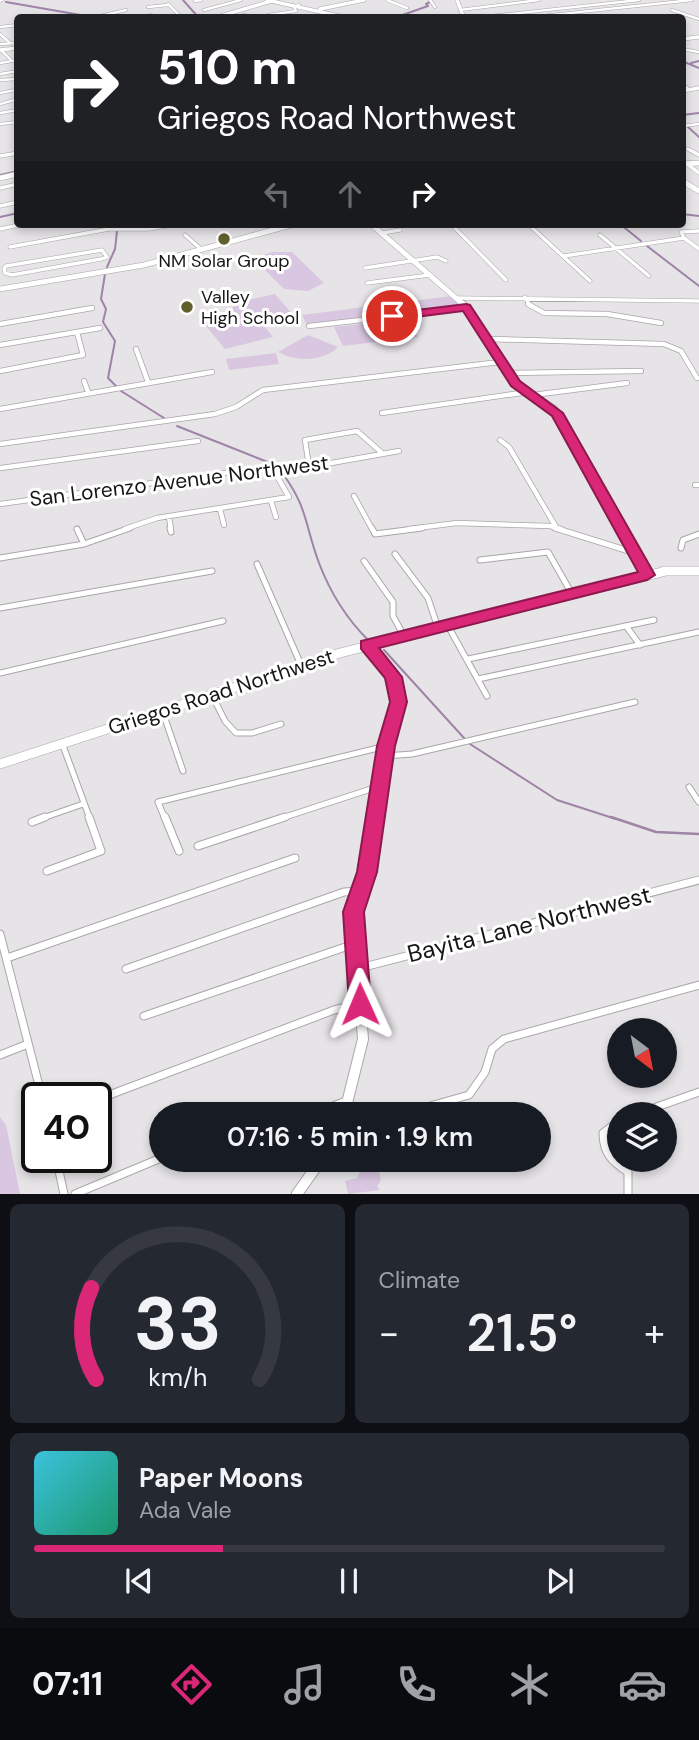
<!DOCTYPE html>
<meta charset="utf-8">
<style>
:root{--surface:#171b24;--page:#242831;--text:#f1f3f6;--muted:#9ea1a6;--line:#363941;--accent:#db2777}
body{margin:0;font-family:"DM Sans",sans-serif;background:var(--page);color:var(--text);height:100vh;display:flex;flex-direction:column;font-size:26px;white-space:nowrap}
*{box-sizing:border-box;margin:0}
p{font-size:23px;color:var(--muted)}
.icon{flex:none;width:38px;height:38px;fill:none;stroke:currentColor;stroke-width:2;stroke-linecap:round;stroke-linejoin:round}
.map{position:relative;height:1194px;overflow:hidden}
.details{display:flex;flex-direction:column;gap:10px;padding:10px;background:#0d0f14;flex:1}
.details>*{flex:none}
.guide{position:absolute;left:14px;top:14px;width:672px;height:214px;border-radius:7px;box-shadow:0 4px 10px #0003;background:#202124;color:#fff;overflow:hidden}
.needle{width:46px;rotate:148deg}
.buttons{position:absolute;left:607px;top:1018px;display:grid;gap:14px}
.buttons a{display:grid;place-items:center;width:70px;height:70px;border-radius:50%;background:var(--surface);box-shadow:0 4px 10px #0003;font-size:35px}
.speed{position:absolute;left:21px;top:1082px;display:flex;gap:14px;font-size:35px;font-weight:700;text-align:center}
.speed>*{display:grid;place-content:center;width:91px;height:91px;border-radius:50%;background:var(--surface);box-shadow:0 4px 10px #0003;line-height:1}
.speed .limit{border:4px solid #111;border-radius:10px;background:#fff;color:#111}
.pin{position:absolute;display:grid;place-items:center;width:60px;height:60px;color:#fff;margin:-30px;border:4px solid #fff;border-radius:50%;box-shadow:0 2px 7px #0007}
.me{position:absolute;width:77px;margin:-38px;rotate:359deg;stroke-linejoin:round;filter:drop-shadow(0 0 5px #0008)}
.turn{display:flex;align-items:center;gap:24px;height:147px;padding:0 28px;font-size:32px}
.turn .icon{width:91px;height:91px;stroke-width:2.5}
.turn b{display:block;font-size:49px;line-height:60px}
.lanes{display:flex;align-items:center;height:66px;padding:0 28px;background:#0003;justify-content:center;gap:35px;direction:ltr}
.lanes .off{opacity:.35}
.big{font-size:52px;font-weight:600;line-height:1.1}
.details .widget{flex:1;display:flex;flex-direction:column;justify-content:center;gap:10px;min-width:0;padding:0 24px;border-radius:10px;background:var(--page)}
.details .dial{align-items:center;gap:0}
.dial svg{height:182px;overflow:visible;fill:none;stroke:var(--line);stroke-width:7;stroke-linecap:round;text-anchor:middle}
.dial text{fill:var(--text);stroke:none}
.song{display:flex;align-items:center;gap:21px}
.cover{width:84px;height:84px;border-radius:10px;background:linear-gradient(135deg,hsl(190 70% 55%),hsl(160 70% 35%))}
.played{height:7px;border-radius:4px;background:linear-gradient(90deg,var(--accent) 30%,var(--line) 30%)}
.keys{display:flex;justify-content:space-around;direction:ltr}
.heat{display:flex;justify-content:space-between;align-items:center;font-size:38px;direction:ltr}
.details .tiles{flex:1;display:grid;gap:10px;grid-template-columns:1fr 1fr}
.widget:last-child{grid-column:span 2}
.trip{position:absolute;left:149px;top:1102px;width:402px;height:70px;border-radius:35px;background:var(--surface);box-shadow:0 4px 10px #0003;font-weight:600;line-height:70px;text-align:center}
.dock{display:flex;height:112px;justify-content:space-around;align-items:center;background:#090b0e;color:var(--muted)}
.dock .icon{width:49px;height:49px}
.dock .current{color:var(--accent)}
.dock b{font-size:32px;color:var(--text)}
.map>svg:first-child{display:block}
</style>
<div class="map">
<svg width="699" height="1194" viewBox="0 0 699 1194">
<rect width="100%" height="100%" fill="#e7e4e7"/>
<path fill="#d9c6e0" d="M 272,252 L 292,252 L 324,283 L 308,291 L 284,289 L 258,263 L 262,256 Z
M 275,294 L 295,317 L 265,327 L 273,337 L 225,349 L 201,320 L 225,314 L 236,325 L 226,313 L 239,302 Z
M 452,296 L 462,306 L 307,325 L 302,315 Z
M 407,319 L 418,337 L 343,346 L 334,327 Z
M 308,335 L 338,347 C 323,362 296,362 278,352 Z
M 276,353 L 279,364 L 229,370 L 226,359 Z
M 0,1117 L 6,1125 L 20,1194 L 0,1194 Z
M 387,1160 L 385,1170 L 379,1172 L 381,1180 L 377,1186 L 380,1190 L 348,1194 L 345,1181 L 357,1178 L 360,1171 L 358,1161 Z"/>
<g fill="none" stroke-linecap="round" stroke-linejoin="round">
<path stroke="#9e84a7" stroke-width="2" d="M 183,0 L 199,18
M 6,2 L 92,17
M 394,18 L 428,6 L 426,4 L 430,2
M 682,61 L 699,68
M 691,63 L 699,61
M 682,115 L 699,113
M 682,122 L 684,124
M 688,127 L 699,137
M 0,175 L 18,171
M 682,214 L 699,216
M 0,217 L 18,213
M 620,224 L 641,241
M 647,246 L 699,286
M 107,267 L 115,249 L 117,231
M 105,274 L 101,299 L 106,309 L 103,322 L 115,341 L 108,378 L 116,386
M 121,391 L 164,418
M 177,426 L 280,467
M 283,474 C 308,508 305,526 319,563 C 330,592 346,618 368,640
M 384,650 L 464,738
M 470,744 L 557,800 L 616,819"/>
<path stroke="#9e84a7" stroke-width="2.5" d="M 611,817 L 656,832 L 699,834"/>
<g stroke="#a9a6a9" stroke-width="3.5">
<path id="street-far4" d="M 387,0 L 407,8
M 430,0 L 435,7
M 195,1 L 201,0
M 168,4 L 182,18
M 148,7 L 168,5
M 204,10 L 241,0
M 460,10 L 539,0
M 672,10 L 699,19
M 150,15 L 154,18
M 268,15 L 296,11 L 294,7 L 299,5
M 233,17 L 245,15
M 316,17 L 332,15
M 92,18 L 126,10
M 473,18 L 639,0
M 524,18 L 692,0
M 0,27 L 18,25
M 0,34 L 10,43
M 0,44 L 18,43
M 682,49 L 699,52
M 1,50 L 12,61
M 0,63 L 18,60
M 0,74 L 18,71
M 0,80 L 18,79
M 682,84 L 690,90
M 0,93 L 16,90
M 0,104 L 18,99
M 0,113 L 18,110
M 0,124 L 18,122
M 682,126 L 699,124"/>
</g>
<g stroke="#a9a6a9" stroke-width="4.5">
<path id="street-far3" d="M 688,149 L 699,155
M 0,156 L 18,153
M 687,164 L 699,173
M 0,188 L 18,184
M 0,206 L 18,202
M 451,224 L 506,280
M 528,224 L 590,281
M 0,229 L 23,224
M 382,233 L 400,230
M 185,235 L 202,250
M 600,235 L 649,276
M 684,238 L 681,232 L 699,231
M 10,247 L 109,229 L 149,229 L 177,224
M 102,250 L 107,257 L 101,259 L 12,275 L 5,273 L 4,269 L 6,266 Z
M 564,256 L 684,238 L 699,249
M 365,268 L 437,257 L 446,261
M 367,283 L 430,275
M 525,297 L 530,306
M 458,298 L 699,301"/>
</g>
<g stroke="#a9a6a9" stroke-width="6">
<path id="street-far2" d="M 528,304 L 544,313 L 607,314 L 661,323
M 0,324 L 92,308
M 309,326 L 466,308
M 488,339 L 664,344 L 681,351 L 697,378
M 0,345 L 100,328
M 136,349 L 148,382
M 0,371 L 83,355 L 77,332
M 508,373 L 641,371
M 84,381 L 88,392
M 533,395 L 627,383
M 0,409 L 212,372
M 382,413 L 528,392
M 500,440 L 509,447 L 556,527
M 0,444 L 215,414 L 236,407 L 263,390 L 500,362
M 309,466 L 305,440 L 357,431 L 381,452
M 1,468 L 198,441
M 695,485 L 699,485
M 354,496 L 372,529
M 271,501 L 276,517
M 0,504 L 262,468 L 269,468 L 275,473 L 399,451
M 220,509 L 224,525
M 169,517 L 171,529
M 125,529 L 157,518 L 289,497 L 275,473
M 409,529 L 457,523 L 550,526 L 561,529"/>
</g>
<g stroke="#a9a6a9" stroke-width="7">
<path id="street-far1" d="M 170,528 L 171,532
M 372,528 L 375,534 L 422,528
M 555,528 L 635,553
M 77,529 L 84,544
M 681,548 L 683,540 L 699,534
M 395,554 L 428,598 L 438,628
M 0,558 L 84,544 L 130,528
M 480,560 L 548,552 L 572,594
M 364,561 L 393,602 L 393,616 L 404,636
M 257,564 L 301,665
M 0,608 L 212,571
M 448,626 L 487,696
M 626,626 L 640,645
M 468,659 L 654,620
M 0,673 L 223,621
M 478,679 L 699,632
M 212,695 L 225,721 L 236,733 L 252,733 L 281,724
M 162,710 L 183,771
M 62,743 L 90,819
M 385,756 L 412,754 L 635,702
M 689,787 L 699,802
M 40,819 L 83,804
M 165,819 L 158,802 L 386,746
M 279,819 L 380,786"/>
</g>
<g stroke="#a9a6a9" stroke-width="9">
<path id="street" d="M 165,817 L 179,851
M 32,822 L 45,817
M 198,846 L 285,817
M 47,871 L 101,851 L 89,817
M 0,934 L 42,1097
M 7,958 L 295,858
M 360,968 L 699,880
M 126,969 L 344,892 L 360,891
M 144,1016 L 357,943
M 0,1055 L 28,1044
M 96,1100 L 334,1010 L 359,1004
M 310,1115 L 346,1101
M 398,1115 L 469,1095 L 485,1072 L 492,1049 L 504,1039 L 699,985
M 634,1115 L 699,1092
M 620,1120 L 603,1133 C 603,1153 612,1162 628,1172 L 628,1194
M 56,1157 L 64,1194
M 75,1194 L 161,1158"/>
</g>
<g stroke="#a9a6a9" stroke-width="4.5">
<path id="secondary-far4" d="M 267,0 L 348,18
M 457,0 L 464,18
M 320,9 L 364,0
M 214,18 L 271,1
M 682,39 L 699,37
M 0,50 L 18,48
M 682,91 L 699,88"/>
</g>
<g stroke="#a9a6a9" stroke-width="6">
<path id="secondary-far3" d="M 682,164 L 699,163
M 0,178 L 18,174
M 682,181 L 699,191
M 371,224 L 465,306
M 0,289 L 144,265 L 295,224"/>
</g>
<g stroke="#a9a6a9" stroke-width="8">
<path id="secondary-far2" d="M 463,304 L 515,383 L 554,409 L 621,529"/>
</g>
<g stroke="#a9a6a9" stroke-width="10">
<path id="secondary-far1" d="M 621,528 L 647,575
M 664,571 L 699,571
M 367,645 L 394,677 L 398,702 L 386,746 L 375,819
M 0,764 L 340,653 L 666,571"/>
</g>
<g stroke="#a9a6a9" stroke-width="12">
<path id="secondary" d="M 344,1115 L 363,1039 L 353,912 L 367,872 L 375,817
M 297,1194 L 321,1160"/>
</g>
<g stroke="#a9a6a9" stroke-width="1">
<path id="highway" d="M 0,0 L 5,0 L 0,2 Z"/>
</g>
<use href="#street-far4" stroke="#fff" stroke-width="2.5"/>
<use href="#street-far3" stroke="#fff" stroke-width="3.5"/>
<use href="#street-far2" stroke="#fff" stroke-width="4.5"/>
<use href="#street-far1" stroke="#fff" stroke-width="5"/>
<use href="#street" stroke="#fff" stroke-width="7"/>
<use href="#secondary-far4" stroke="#fff" stroke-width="3.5"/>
<use href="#secondary-far3" stroke="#fff" stroke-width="5"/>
<use href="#secondary-far2" stroke="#fff" stroke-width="6"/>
<use href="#secondary-far1" stroke="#fff" stroke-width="9"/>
<use href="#secondary" stroke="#fff" stroke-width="10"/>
<use href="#highway" fill="#fff" fill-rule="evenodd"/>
</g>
<path fill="#db2777" stroke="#8e194d" stroke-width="2" d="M 466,304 L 470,305 L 520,381 L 563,413 L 655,575 L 647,580 L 379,648 L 402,677 L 407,702 L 395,746 L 377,872 L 364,912 L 371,1004 L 368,1011 L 360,1014 L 353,1011 L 349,1004 L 343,912 L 357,872 L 377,746 L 390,702 L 385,678 L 361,649 L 361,641 L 638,572 L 552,416 L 511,386 L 463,311 L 392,320 L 386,316 L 392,313 Z"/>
<g fill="#615f2b" stroke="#fff" stroke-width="2.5">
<circle cx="224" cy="239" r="7"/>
<circle cx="187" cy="307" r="7"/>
</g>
<g text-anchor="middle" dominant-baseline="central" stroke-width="6" stroke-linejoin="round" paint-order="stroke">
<g font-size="18" fill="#171617" stroke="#fff">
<text x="224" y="261">NM Solar Group</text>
<text x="201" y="297" text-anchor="start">Valley<tspan x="201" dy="21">High School</tspan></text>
</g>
<g font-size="21" fill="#171617" stroke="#fff">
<text transform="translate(179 481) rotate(-7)">San Lorenzo Avenue Northwest</text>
<text transform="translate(221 692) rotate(-18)">Griegos Road Northwest</text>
</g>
<g font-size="24" fill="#171617" stroke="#fff">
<text transform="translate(529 924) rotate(-14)">Bayita Lane Northwest</text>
</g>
</g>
</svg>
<div class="buttons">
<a><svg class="needle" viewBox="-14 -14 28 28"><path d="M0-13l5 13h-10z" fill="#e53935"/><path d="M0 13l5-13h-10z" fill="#9ea1a6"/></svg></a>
<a><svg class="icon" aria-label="layers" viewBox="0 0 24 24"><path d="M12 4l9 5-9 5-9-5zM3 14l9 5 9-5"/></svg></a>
</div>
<div class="speed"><div class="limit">40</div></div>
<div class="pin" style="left:392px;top:316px;background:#d93025"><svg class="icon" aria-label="arrive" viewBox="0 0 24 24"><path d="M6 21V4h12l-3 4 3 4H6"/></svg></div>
<svg class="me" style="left:360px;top:1004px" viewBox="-20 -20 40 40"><path d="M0-17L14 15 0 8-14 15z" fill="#db2777" stroke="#fff" stroke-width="4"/></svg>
<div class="trip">07:16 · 5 min · 1.9 km</div>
<div class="guide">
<div class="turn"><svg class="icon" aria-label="right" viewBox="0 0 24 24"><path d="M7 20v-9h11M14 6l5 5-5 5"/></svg><div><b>510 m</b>Griegos Road Northwest</div></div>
<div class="lanes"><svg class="icon off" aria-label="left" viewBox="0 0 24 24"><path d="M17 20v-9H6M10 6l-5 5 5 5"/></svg><svg class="icon off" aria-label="ahead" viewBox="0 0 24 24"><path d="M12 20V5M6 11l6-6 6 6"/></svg><svg class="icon" aria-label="right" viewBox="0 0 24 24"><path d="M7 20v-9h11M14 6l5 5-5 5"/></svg></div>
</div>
</div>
<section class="details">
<div class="tiles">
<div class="widget dial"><svg viewBox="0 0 100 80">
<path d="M14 69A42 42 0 1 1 86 69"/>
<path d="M14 69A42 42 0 0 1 12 29" stroke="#db2777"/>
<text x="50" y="56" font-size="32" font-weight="700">33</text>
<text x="50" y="72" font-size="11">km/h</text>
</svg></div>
<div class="widget"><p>Climate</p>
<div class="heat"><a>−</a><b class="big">21.5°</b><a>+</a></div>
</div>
<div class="widget">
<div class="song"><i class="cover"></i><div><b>Paper Moons</b><p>Ada Vale</p></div></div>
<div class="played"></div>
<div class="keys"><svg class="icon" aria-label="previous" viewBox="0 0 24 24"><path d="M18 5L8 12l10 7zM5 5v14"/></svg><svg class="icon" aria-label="pause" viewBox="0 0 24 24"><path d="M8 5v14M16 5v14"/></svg><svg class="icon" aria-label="next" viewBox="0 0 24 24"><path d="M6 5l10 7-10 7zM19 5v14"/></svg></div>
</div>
</div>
</section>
<nav class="dock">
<b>07:11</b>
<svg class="icon current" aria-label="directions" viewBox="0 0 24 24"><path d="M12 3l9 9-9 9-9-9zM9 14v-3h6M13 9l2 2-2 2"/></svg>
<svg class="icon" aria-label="music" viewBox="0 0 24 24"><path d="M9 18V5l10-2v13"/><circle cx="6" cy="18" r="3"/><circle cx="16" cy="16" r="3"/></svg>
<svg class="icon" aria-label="phone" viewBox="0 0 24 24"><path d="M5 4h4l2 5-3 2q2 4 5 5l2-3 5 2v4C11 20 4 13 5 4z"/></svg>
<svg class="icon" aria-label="climate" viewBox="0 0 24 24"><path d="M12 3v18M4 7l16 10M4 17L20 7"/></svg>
<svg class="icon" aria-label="car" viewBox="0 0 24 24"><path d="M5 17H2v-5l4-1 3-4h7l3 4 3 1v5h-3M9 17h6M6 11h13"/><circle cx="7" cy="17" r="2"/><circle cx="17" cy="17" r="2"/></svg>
</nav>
